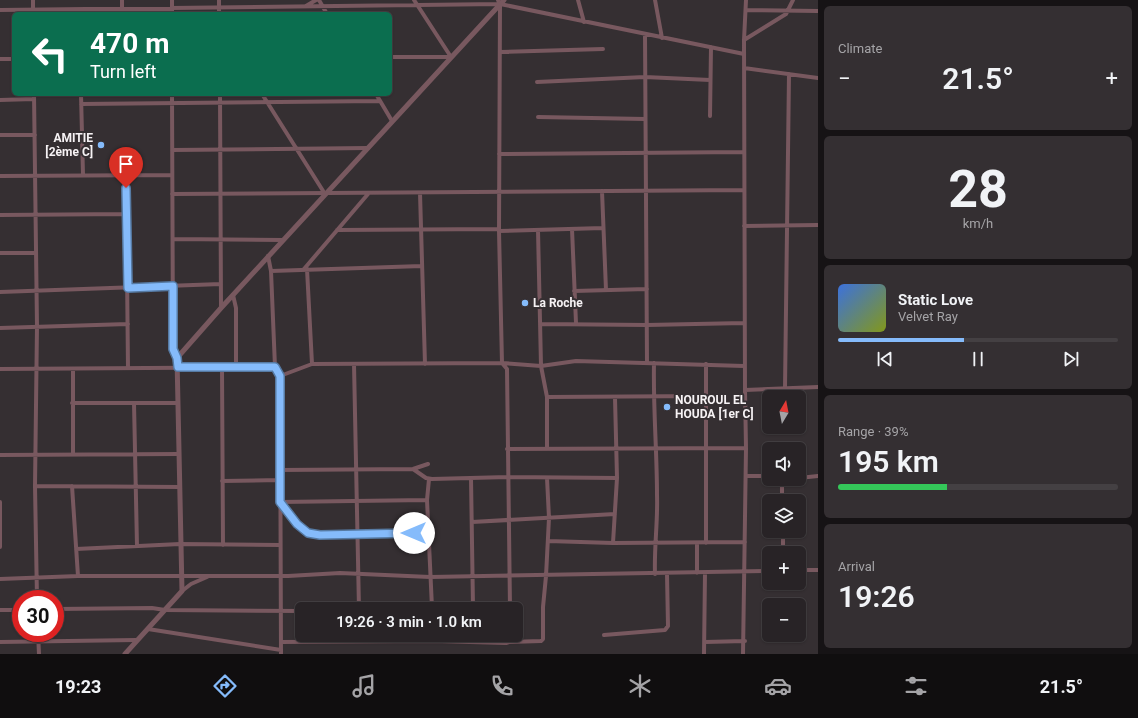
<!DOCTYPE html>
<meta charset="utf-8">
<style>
:root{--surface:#282326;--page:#342f32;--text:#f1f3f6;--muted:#a5a4a7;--line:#444043;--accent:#85bbfb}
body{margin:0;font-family:Roboto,sans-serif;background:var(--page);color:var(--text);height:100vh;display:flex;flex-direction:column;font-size:15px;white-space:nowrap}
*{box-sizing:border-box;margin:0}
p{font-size:13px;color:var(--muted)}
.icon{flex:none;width:22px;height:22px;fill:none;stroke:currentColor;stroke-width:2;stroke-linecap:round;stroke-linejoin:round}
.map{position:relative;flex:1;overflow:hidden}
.side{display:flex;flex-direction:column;gap:6px;padding:6px;background:#161315;width:320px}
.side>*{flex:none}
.guide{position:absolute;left:12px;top:12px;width:380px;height:84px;border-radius:6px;box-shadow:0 1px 3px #0004,0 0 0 1px var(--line);background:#0b6e4f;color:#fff;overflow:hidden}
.needle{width:26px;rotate:10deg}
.controls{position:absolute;left:762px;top:390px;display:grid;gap:8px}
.controls a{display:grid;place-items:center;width:44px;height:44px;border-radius:6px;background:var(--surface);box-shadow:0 1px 3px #0004,0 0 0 1px var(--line);font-size:20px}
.speed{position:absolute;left:12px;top:590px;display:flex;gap:8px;font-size:20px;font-weight:700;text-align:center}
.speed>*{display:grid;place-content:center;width:52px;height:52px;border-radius:50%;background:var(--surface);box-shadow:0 1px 3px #0004,0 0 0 1px var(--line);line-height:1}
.speed .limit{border:6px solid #d22;background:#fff;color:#111}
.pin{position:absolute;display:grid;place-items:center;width:34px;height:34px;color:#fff;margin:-41px -17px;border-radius:50% 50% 50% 0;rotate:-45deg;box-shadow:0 0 4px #0007}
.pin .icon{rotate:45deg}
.me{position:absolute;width:44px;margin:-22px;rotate:270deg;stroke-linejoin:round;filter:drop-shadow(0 0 3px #0008)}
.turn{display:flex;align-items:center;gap:14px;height:84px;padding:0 12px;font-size:18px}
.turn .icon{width:52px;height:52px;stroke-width:2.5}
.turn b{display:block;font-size:28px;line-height:34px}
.big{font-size:30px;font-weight:600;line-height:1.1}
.side .card{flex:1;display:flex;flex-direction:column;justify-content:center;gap:6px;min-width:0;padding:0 14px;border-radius:6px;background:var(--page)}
.side .dial{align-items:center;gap:0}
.dial b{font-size:52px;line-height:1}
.song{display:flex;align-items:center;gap:12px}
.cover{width:48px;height:48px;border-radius:6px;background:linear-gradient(135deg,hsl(220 70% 55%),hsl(70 70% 35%))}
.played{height:4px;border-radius:2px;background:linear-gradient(90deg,var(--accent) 45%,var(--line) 45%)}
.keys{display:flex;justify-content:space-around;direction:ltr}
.heat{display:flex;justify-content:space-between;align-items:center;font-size:22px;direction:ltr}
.charge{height:6px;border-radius:3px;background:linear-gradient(90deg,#34c759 39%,var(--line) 0)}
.trip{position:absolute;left:295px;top:602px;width:228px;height:40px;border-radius:6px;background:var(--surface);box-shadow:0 1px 3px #0004,0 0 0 1px var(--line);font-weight:600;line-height:40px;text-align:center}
.menu{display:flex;height:64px;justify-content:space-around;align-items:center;background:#100e0f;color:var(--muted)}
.menu .icon{width:28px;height:28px}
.menu .selected{color:var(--accent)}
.menu b{font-size:18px;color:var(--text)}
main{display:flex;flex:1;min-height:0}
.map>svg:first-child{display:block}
</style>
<main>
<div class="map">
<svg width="818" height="654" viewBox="0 0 818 654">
<rect width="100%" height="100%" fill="#352f32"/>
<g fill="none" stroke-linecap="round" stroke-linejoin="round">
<path stroke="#78585f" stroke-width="4" d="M 33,0 L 33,14
M 122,0 L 122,14
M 172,0 L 172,14
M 219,0 L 219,14
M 319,0 L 327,14
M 578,0 L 584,22
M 655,0 L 662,38
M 306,6 L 316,0
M 0,10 L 500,4 L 744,54
M 746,10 L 818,11
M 645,34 L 647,363
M 744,40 L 786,14 L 793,0
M 500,52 L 603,49
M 390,57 L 451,57 L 414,0
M 0,59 L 14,59
M 744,68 L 818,78
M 537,82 L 645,77 L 710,80
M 34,94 L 37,326 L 35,486 L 37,599
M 81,94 L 83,175
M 172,94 L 173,349 L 177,358
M 220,94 L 221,308
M 262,94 L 325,194
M 376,94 L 392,121
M 0,100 L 34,99
M 81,104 L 380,101
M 710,116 L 711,47
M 538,117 L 645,119
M 0,135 L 35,135
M 172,150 L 368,148
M 499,154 L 744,152
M 126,175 L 128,368
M 0,176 L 172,175
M 602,191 L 606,290
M 420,193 L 425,364
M 172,194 L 744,190
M 0,215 L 127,214
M 744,226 L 818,225
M 572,229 L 576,323
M 337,230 L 499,229
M 538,230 L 541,366 L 547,397 L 547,448
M 499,231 L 603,228
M 173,239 L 283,240
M 0,253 L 36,253
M 268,256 L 271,271 L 275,367
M 304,269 L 368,194
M 307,269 L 312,364
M 271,271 L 422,266
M 574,291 L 647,289
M 0,292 L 221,284
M 233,295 L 236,308 L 236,367
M 540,324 L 647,325 L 744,323
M 0,328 L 128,324
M 654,363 C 653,407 657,451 657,495 C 658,521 654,547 655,574
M 354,364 L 359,609
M 222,368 L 223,545
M 0,369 L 275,367 L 280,376 L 312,364 L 502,363 L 541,366 L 576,361 L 744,366
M 280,376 L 281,654
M 785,388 L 789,74
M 745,390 L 818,387
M 547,397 L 706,396
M 72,403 L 178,403
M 134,403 L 137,546
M 507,449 L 746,448
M 0,455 L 179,454
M 73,455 L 73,369
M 413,469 L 426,478 L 432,479 L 508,477 L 617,478
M 280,470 L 413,469 L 428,464
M 746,476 L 769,476
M 799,478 L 818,476
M 429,479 L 427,500 L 432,608
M 779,479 L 782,483 L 782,501
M 222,481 L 280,480
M 35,486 L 180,487
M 72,486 L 78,576
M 0,502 L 0,547
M 280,502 C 293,519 298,531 320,535 L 429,533
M 280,502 L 427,500
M 472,522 L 615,514
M 783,531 L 783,553
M 548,541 L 613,543 L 745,542
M 613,543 L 617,478 L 615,398
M 706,543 L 706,364
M 76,549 L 180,544 L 280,545
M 799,570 L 818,570
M 697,573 L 697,543
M 0,579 L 78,576 L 288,576 L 340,573 L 430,577 L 769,571
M 182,591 L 191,584 L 207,577
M 473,607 L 510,608 L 507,369 L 502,363 L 499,231 L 500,4 L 498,0
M 55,609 L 152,608 L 165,610 L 302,611
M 355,609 L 432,606 L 473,607 L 471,478
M 0,610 L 21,610
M 148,629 L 281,650
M 38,633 L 39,654
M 361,635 L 361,641
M 604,635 L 665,630 L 668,626 L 667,574
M 0,642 L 136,640
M 281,642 L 433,641 L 506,643 L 509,642 L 510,635
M 509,642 L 541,641 L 543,639 L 543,607 L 546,576 L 549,518 L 547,478
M 705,642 L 745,641
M 704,654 L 705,573
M 743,654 L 746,448 L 745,390 L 744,40 L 746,0"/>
<path stroke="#78585f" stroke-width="5" d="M 125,654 L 182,591 L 177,358 L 221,308 L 504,0"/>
</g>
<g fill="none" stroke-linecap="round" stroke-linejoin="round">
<g stroke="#567aa3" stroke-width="10">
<path id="route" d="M 126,188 L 128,288 L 173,286 L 173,349 L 177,358 L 178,367 L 275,367 L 280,376 L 280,502 L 297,524 L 308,533 L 320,535 L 414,533"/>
</g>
<use href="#route" stroke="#85bbfb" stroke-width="7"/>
</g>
<g fill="#85bbfb" stroke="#352f32" stroke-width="1.5">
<circle cx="101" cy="145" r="4"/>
<circle cx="525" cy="303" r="4"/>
<circle cx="667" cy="407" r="4"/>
</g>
<g text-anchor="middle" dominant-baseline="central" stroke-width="4" stroke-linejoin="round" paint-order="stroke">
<g font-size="12" font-weight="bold" fill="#f6f2f4" stroke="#352f32" text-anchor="start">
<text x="93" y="138" text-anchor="end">AMITIE<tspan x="93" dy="14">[2ème C]</tspan></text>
<text x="533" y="303">La Roche</text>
<text x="675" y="400">NOUROUL EL<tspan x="675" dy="14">HOUDA [1er C]</tspan></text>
</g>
</g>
</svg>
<div class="controls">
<a><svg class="needle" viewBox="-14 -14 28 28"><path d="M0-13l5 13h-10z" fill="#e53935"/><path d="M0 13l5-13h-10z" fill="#a5a4a7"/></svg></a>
<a><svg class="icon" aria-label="sound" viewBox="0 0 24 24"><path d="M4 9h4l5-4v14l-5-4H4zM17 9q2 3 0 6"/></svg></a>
<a><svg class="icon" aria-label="layers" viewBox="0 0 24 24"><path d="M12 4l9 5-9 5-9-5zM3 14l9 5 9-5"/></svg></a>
<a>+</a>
<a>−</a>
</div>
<div class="speed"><div class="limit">30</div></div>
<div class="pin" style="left:126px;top:188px;background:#d93025"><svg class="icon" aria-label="arrive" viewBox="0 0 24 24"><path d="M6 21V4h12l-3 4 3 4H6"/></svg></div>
<svg class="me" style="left:414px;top:533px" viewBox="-20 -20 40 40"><circle r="19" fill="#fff"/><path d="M0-13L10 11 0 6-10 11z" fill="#85bbfb"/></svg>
<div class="trip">19:26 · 3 min · 1.0 km</div>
<div class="guide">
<div class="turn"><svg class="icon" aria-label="left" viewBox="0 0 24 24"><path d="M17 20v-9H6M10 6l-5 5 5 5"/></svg><div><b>470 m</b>Turn left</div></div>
</div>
</div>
<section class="side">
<div class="card"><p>Climate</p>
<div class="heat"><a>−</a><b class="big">21.5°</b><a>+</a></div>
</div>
<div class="card dial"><b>28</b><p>km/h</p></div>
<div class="card">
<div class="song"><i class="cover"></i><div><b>Static Love</b><p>Velvet Ray</p></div></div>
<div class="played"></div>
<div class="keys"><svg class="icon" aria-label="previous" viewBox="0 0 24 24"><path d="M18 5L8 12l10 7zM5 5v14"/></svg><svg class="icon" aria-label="pause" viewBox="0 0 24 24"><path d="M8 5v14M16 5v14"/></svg><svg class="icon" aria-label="next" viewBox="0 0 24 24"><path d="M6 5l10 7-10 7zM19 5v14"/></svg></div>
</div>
<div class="card"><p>Range · 39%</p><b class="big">195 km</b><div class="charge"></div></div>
<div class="card"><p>Arrival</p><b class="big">19:26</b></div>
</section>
</main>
<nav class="menu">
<b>19:23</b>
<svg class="icon selected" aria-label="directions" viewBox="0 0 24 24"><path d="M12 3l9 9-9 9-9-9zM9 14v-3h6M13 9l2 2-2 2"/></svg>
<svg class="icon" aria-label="music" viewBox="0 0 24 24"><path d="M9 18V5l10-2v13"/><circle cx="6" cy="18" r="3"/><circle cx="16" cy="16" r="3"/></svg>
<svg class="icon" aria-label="phone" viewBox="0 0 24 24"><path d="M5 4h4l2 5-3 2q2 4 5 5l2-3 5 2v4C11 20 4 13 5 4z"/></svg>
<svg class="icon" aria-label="climate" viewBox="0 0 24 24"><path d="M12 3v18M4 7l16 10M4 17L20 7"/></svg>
<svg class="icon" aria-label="car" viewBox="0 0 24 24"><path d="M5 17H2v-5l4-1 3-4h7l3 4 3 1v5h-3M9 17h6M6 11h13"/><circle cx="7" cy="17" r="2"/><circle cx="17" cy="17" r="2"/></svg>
<svg class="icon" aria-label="filters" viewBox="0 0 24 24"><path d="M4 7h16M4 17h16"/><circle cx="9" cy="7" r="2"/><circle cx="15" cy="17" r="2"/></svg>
<b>21.5°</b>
</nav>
